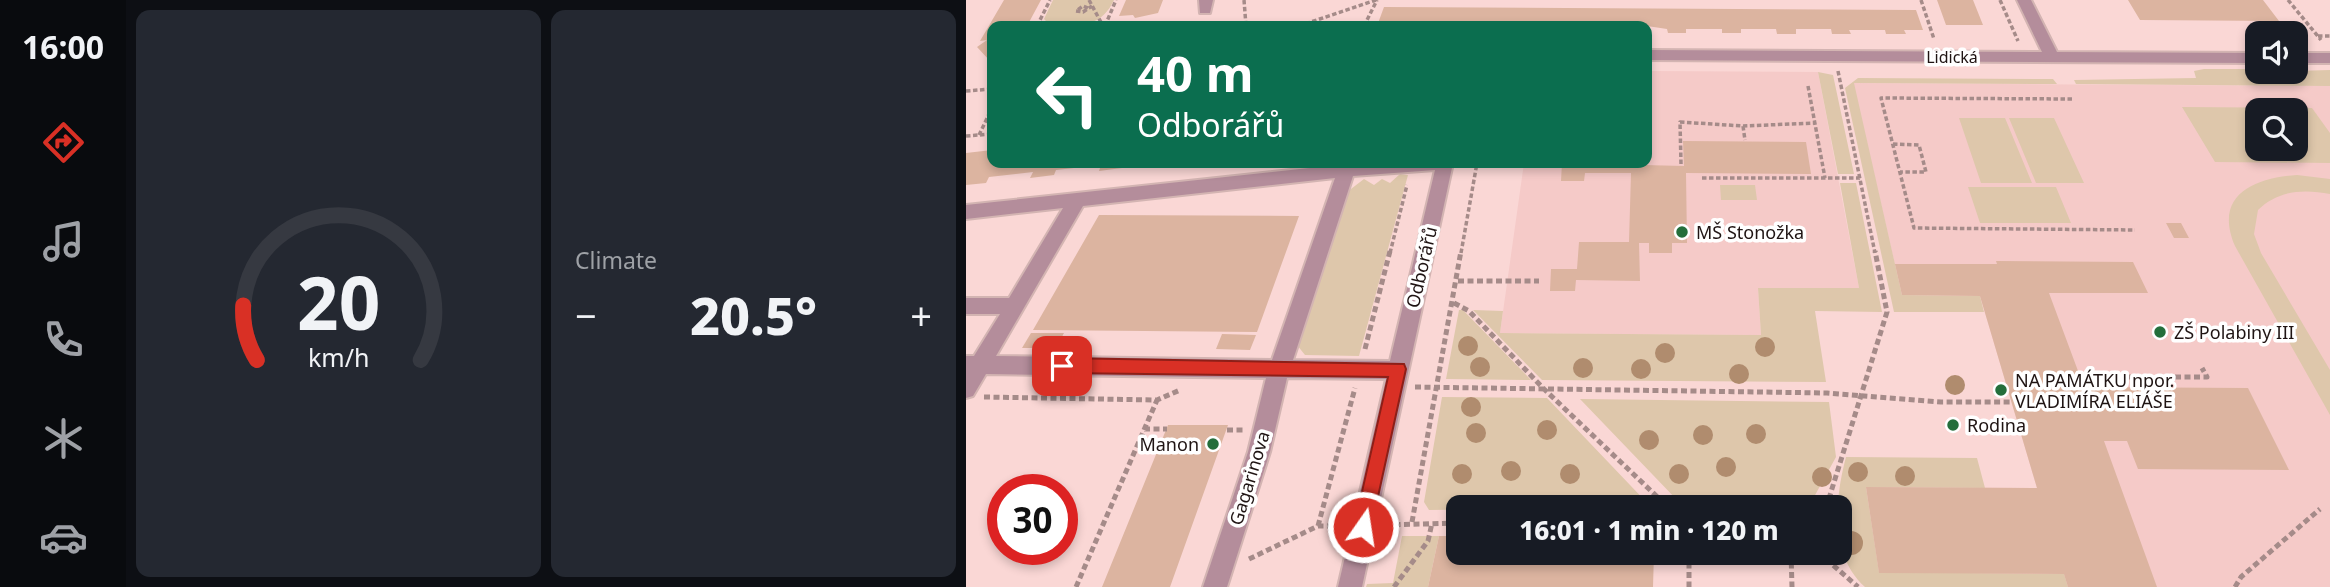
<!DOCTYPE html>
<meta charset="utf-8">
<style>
:root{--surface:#171b24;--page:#242831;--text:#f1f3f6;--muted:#9ea1a6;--line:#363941;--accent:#d93025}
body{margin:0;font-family:"Noto Sans",sans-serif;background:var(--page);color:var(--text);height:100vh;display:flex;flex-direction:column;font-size:26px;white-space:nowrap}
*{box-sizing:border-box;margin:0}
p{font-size:23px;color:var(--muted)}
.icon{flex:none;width:38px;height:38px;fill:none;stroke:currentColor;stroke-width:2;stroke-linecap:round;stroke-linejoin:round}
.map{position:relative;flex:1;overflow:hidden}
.side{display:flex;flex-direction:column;gap:10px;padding:10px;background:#0d0f14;width:840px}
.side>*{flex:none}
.hud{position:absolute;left:21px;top:21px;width:665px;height:147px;border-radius:14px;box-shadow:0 4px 10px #0003;background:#0b6e4f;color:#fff;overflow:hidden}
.tools{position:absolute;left:1279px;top:21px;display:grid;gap:14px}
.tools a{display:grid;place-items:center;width:63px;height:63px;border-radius:14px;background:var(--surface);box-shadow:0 4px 10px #0003;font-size:35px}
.speed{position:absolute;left:21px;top:474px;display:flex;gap:14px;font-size:35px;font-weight:700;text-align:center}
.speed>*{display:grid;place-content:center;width:91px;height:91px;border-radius:50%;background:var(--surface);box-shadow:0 4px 10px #0003;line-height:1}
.speed .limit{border:10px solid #d22;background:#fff;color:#111}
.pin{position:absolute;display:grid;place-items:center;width:60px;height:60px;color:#fff;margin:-30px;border-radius:14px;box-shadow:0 4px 10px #0006}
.me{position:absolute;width:77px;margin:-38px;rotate:13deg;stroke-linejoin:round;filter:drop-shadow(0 0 5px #0008)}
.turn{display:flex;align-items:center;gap:24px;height:147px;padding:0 35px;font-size:32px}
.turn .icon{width:91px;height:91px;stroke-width:2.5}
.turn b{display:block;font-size:49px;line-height:60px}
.big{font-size:52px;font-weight:800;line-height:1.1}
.side .widget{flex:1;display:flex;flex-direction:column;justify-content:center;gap:10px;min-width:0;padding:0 24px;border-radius:14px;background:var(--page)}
.side .dial{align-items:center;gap:0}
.dial svg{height:182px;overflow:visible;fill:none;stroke:var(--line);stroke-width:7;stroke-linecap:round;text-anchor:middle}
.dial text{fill:var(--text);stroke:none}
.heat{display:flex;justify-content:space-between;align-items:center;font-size:38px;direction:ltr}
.side .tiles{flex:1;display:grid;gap:10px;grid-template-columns:repeat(2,1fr)}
.trip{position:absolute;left:480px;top:495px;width:406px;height:70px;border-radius:14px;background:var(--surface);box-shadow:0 4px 10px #0003;font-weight:800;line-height:70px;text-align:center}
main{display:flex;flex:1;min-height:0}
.tabs{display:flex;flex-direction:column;width:126px;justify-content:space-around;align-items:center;background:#090b0e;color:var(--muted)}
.tabs .icon{width:49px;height:49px}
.tabs .selected{color:var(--accent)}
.tabs b{font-size:32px;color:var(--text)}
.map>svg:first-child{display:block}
</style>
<main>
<nav class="tabs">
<b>16:00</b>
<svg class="icon selected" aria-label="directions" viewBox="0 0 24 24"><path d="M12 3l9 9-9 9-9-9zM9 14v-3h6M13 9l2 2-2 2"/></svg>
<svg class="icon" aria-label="music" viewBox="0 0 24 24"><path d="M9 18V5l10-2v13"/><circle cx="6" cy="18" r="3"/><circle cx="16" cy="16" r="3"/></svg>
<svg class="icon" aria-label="phone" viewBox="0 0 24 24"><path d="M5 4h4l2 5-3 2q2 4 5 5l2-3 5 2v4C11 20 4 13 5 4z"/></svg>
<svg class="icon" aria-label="climate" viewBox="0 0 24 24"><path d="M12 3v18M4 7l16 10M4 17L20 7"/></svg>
<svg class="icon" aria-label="car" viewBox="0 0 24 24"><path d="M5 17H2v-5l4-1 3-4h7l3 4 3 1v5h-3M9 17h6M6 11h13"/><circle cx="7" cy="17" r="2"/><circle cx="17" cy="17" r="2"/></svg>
</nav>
<section class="side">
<div class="tiles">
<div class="widget dial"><svg viewBox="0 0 100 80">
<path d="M14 69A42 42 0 1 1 86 69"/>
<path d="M14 69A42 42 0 0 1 8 45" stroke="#d93025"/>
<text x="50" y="56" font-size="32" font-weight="700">20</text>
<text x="50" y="72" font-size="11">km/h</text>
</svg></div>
<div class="widget"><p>Climate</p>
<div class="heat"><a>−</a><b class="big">20.5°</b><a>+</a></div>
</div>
</div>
</section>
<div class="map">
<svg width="1364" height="587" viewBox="0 0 1364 587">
<rect width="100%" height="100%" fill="#fad7d5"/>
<path fill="#f5cac8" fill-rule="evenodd" d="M 681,71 L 852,72 L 893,288 L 792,288 L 795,335 L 534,333 L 558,163 L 681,163 Z
M 887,83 L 1364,86 L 1364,587 L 1102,587 L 913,573 L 900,487 L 1071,488 L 1014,296 L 936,295 ZM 1292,110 L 1330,110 L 1330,149 L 1292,149 Z"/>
<path fill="#dec7ab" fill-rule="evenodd" d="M 87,0 L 148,0 C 135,28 112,26 85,26 L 78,19 Z
M 1238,69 L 1291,69 L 1292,72 L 1364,70 L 1364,86 L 1110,84 L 1108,80 L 1230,78 L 1228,71 Z
M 852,72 L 867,75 L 888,174 L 872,174 Z
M 892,78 L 1087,79 L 1091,84 L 888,83 L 936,295 L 1014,296 L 1018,312 L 928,312 L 879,88 Z
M 1216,107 L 1346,108 L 1364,133 L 1364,163 L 1249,162 ZM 1292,110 L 1330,110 L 1330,149 L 1292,149 Z
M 993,118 L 1039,118 L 1066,183 L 1015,183 Z
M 1043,118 L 1088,118 L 1118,183 L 1070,183 Z
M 434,174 L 442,175 L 393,356 L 339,355 L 331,345 L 381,192 L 398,179 L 408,185 L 416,179 L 424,183 Z
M 1331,175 L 1364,179 L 1364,194 C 1338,189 1312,190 1292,210 L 1288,234 L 1295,253 L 1364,370 L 1364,415 L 1269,246 C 1247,195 1288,178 1331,175 Z
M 874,183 L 890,183 L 916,312 L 849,311 L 860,382 L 576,380 L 507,310 L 537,311 L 534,333 L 795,335 L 792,288 L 893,288 Z
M 754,185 L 789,185 L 791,200 L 755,200 Z
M 1002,187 L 1090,187 L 1105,223 L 1014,223 Z
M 493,310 L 497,310 L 565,380 L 480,379 Z
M 476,397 L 581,398 L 685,507 L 463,510 L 458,502 Z
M 614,399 L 863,402 L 870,457 L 848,497 L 836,506 L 724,507 L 711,500 Z
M 880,457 L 1011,458 L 1019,488 L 900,487 L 913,572 L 1098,574 L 1102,587 L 899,587 C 863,555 869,498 880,457 Z
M 436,536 L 473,536 L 462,587 L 400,587 L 401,584 L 427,583 Z"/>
<path fill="#dcb4a0" d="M 38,0 L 75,0 L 61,26 L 26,26 L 24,61 L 11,47 L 21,40 L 14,41 Z
M 160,0 L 197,0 L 192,13 L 169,18 L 167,15 L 153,16 Z
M 971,0 L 1007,0 L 1017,25 L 980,25 Z
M 1162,0 L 1297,0 L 1313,21 L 1174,20 Z
M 418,7 L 950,10 L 957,30 L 938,30 L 940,34 L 920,34 L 919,30 L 883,30 L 885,34 L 866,34 L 865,29 L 830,29 L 830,34 L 811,34 L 810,29 L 775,29 L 775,33 L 756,33 L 756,29 L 720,29 L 720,33 L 702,33 L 701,29 L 681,26 L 411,26 Z
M 717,141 L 840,142 L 845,174 L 720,173 L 721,243 L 706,243 L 706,253 L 683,253 L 683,243 L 673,243 L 674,281 L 610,280 L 609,291 L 584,291 L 585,269 L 611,269 L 613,242 L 663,242 L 665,173 L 619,173 L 618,181 L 595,181 L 596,163 L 718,166 Z
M 26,150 L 26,163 L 158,163 L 156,168 L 133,171 L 135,165 L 90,170 L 88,175 L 64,178 L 67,172 L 23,177 L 20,183 L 0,185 L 0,153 Z
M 133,215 L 333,216 L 291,332 L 67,330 Z
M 1200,223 L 1215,223 L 1223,238 L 1208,238 Z
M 1030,261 L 1167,262 L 1182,293 L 1083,293 L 1118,387 L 1282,388 L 1323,470 L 1172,469 L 1161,441 L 1138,441 L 1191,587 L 1102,587 L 1098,574 L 913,573 L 900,487 L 1071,488 L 1014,296 L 936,295 L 929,264 L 1031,264 Z
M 65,333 L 98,333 L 90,348 L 56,348 Z
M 256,334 L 290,335 L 284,350 L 250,349 Z
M 202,425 L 262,425 L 204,587 L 136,587 Z
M 473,536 L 492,536 L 492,553 L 688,553 L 687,587 L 462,587 Z"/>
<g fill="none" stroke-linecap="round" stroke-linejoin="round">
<g stroke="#d3b4b2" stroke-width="4">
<path id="minor" d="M 233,0 L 247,0 L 244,13 L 234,13 Z
M 1051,0 L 1065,0 L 1091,52 L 1292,53 L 1292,63 L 681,60 L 681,50 L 1076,52 Z
M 1330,53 L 1364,53 L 1364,63 L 1330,63 Z
M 487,163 L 396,587 L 372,587 L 420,379 L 321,378 L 304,452 L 261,587 L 237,587 L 282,452 L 300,378 L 20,374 L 7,396 L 0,398 L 0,356 L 8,356 L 34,314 L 0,314 L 0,298 L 43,298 L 97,208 L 0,219 L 0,205 L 380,164 ZM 469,170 L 424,361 L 327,360 L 387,176 ZM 369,178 L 306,360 L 30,356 L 117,206 Z"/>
</g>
<path stroke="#a58b89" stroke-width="3.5" stroke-dasharray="4.5 2.5" stroke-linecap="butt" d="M 123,0 L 137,26
M 278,0 L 280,26
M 955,0 L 968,39
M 1034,0 L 1052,41
M 1322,0 L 1355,40
M 122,8 L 117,6 L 110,11 L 117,12 L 126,6
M 71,26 L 84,0
M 139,26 L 150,0
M 216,26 L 224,24
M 333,26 L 410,0
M 398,26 L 411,0
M 1352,36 L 1364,36
M 872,71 L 909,253
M 842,86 L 859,178
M 0,91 L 26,89
M 1106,99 L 915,98 L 948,228 L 1169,230
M 777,126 L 779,140
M 13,135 L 26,108
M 0,136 L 26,134
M 927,144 L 953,145 L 960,172 L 934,172
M 715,164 L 714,122 L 777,126 L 849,123
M 511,165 L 558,166
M 736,178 L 894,178
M 424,253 L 441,185
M 495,253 L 511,163"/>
<path stroke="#a58b89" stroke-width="5" stroke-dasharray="6 3.5" stroke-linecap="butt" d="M 492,281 L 573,281
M 488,303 L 503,311 L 578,389 L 703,508
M 399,349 L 424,251
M 1114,377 L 1241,377 L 1236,368
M 449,387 L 861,393 L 975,402 L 1045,402
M 18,397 L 191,400 L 214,390
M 178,429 L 201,429
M 261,430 L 278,430
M 860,508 L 921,312 L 909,251
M 446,522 L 495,251
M 419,525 L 492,523
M 352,526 L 389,388
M 723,553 L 723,587
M 825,553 L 826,587
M 853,553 L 892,587
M 283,559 L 352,526 L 376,526
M 110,587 L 191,400
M 428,587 L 462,541 L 466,523
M 1269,587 L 1275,577 L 1354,509"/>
<use href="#minor" fill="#b48d9b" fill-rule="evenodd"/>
</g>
<g fill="#b08c6e">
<circle cx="502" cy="346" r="10"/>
<circle cx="799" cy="347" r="10"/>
<circle cx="699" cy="353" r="10"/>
<circle cx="514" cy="367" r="10"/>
<circle cx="617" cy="368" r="10"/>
<circle cx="675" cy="369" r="10"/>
<circle cx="773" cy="374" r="10"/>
<circle cx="989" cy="385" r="10"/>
<circle cx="505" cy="407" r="10"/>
<circle cx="581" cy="430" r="10"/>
<circle cx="510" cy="433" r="10"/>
<circle cx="790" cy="434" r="10"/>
<circle cx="737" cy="435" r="10"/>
<circle cx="683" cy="440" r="10"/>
<circle cx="760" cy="467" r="10"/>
<circle cx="545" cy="471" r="10"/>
<circle cx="892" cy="472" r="10"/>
<circle cx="496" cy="474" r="10"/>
<circle cx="604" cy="474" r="10"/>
<circle cx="713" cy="474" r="10"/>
<circle cx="939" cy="476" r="10"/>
<circle cx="856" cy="477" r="10"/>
<circle cx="885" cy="543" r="12"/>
</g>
<path fill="#d93025" stroke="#8d1f18" stroke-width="2" d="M 96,358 L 438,364 L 440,369 L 404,533 L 397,536 L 390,533 L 388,527 L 422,377 L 96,373 L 87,366 Z"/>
<g fill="#246e3b" stroke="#fff" stroke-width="2.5">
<circle cx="716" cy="232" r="7"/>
<circle cx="1194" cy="332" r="7"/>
<circle cx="1035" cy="390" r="7"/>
<circle cx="987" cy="425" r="7"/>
<circle cx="247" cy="444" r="7"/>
</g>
<g text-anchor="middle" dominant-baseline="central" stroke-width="7" stroke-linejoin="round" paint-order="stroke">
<g font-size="16" fill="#1f1413" stroke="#fff">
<text x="986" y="57">Lidická</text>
</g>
<g font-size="18" fill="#1f1413" stroke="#fff" text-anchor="start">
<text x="730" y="232">MŠ Stonožka</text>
<text x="1208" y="332">ZŠ Polabiny III</text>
<text x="1049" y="380">NA PAMÁTKU npor.<tspan x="1049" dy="21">VLADIMÍRA ELIÁŠE</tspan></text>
<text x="1001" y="425">Rodina</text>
<text x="233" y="444" text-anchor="end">Manon</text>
</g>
<g font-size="18" fill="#1f1413" stroke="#fff">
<text transform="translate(455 267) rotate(-77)">Odborářů</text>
<text transform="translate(283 478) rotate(-73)">Gagarinova</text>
</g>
</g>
</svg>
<div class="tools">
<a><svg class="icon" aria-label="sound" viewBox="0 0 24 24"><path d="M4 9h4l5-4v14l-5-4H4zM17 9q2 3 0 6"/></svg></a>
<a><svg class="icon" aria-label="search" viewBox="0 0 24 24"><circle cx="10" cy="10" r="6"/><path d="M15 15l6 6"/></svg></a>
</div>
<div class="speed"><div class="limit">30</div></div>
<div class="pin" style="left:96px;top:366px;background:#d93025"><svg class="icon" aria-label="arrive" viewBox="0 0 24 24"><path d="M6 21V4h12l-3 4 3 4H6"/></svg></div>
<svg class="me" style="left:397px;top:527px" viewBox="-20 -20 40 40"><circle r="17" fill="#d93025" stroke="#fff" stroke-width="3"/><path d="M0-11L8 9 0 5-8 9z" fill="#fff"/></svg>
<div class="trip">16:01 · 1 min · 120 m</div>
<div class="hud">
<div class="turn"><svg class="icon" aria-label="left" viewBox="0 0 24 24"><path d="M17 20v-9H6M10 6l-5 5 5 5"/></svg><div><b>40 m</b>Odborářů</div></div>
</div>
</div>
</main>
